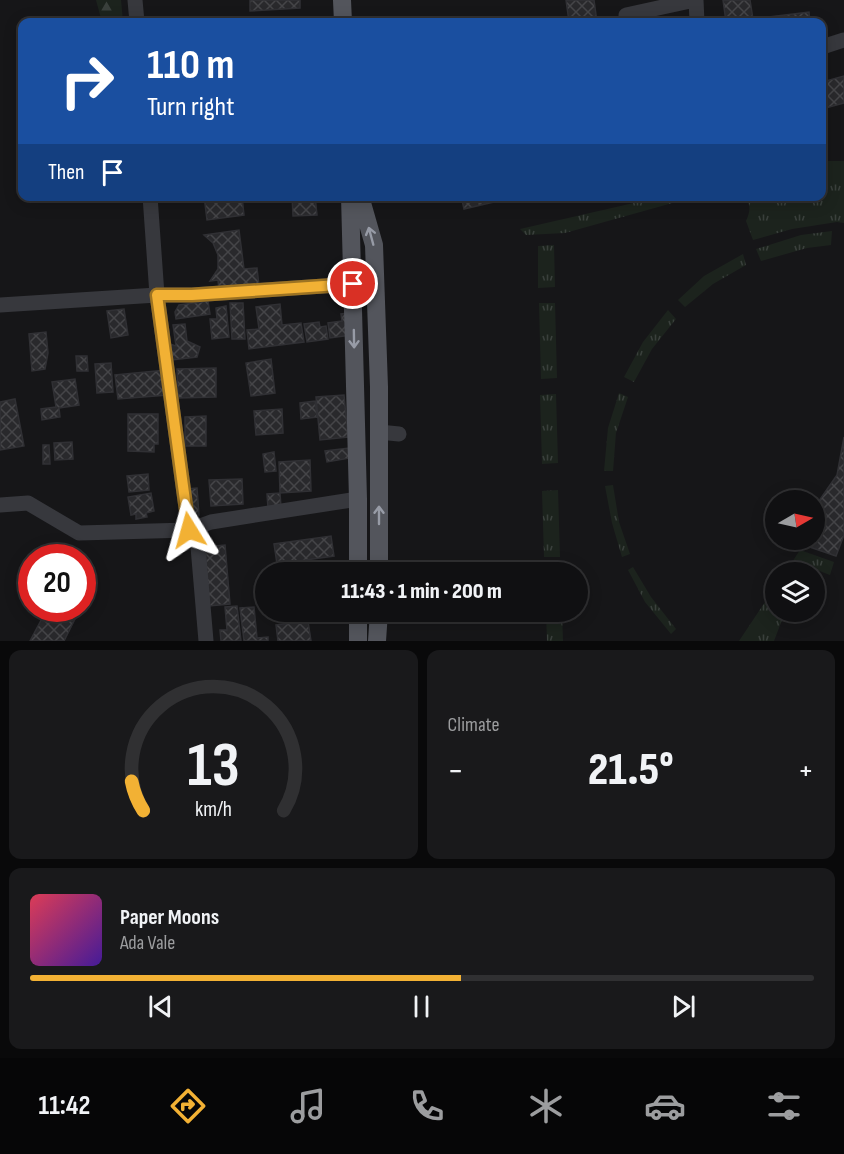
<!DOCTYPE html>
<meta charset="utf-8">
<style>
:root{--surface:#101012;--page:#19191b;--text:#f1f3f6;--muted:#9c9d9f;--line:#303032;--accent:#f2b134}
body{margin:0;font-family:"Sofia Sans Condensed",sans-serif;background:var(--page);color:var(--text);height:100vh;display:flex;flex-direction:column;font-size:22px;white-space:nowrap}
*{box-sizing:border-box;margin:0}
p{font-size:20px;color:var(--muted)}
.icon{flex:none;width:33px;height:33px;fill:none;stroke:currentColor;stroke-width:2;stroke-linecap:round;stroke-linejoin:round}
.map{position:relative;height:641px;overflow:hidden}
.drawer{display:flex;flex-direction:column;gap:9px;padding:9px;background:#09090a;flex:1}
.drawer>*{flex:none}
.top-card{position:absolute;left:18px;top:18px;width:808px;height:183px;border-radius:12px;box-shadow:0 3px 15px #0003,0 0 0 2px var(--line);background:#1a4fa0;color:#fff;overflow:hidden}
.needle{width:39px;rotate:81deg}
.tools{position:absolute;left:765px;top:490px;display:grid;gap:12px}
.tools a{display:grid;place-items:center;width:60px;height:60px;border-radius:50%;background:var(--surface);box-shadow:0 3px 15px #0003,0 0 0 2px var(--line);font-size:30px}
.speed{position:absolute;left:18px;top:544px;display:flex;gap:12px;font-size:30px;font-weight:700;text-align:center}
.speed>*{display:grid;place-content:center;width:78px;height:78px;border-radius:50%;background:var(--surface);box-shadow:0 3px 15px #0003,0 0 0 2px var(--line);line-height:1}
.speed .limit{border:9px solid #d22;background:#fff;color:#111}
.pin{position:absolute;display:grid;place-items:center;width:51px;height:51px;color:#fff;margin:-26px;border:3px solid #fff;border-radius:50%;box-shadow:0 2px 6px #0007}
.me{position:absolute;width:66px;margin:-33px;rotate:352deg;stroke-linejoin:round;filter:drop-shadow(0 0 4px #0008)}
.turn{display:flex;align-items:center;gap:21px;height:126px;padding:0 30px;font-size:27px}
.turn .icon{width:78px;height:78px;stroke-width:2.5}
.turn b{display:block;font-size:42px;line-height:51px}
.then{display:flex;align-items:center;height:57px;padding:0 30px;background:#0003;gap:12px;font-size:22px}
.big{font-size:45px;font-weight:800;line-height:1.1}
.drawer .card{flex:1;display:flex;flex-direction:column;justify-content:center;gap:9px;min-width:0;padding:0 21px;border-radius:12px;background:var(--page)}
.drawer .dial{align-items:center;gap:0}
.dial svg{height:156px;overflow:visible;fill:none;stroke:var(--line);stroke-width:7;stroke-linecap:round;text-anchor:middle}
.dial text{fill:var(--text);stroke:none}
.song{display:flex;align-items:center;gap:18px}
.cover{width:72px;height:72px;border-radius:9px;background:linear-gradient(135deg,hsl(350 70% 55%),hsl(260 70% 35%))}
.played{height:6px;border-radius:3px;background:linear-gradient(90deg,var(--accent) 55%,var(--line) 55%)}
.keys{display:flex;justify-content:space-around;direction:ltr}
.heat{display:flex;justify-content:space-between;align-items:center;font-size:33px;direction:ltr}
.drawer .tiles{flex:1;display:grid;gap:9px;grid-template-columns:1fr 1fr}
.card:last-child{grid-column:span 2}
.trip{position:absolute;left:255px;top:562px;width:333px;height:60px;border-radius:30px;background:var(--surface);box-shadow:0 3px 15px #0003,0 0 0 2px var(--line);font-weight:800;line-height:60px;text-align:center}
.menu{display:flex;height:96px;justify-content:space-around;align-items:center;background:#060607;color:var(--muted)}
.menu .icon{width:42px;height:42px}
.menu .on{color:var(--accent)}
.menu b{font-size:27px;color:var(--text)}
.map>svg:first-child{display:block}
</style>
<div class="map">
<svg width="844" height="641" viewBox="0 0 844 641">
<defs>
<pattern id="grass-tufts" width="24" height="20" patternUnits="userSpaceOnUse" patternTransform="scale(1.5)"><rect width="24" height="20" fill="#1c231d"/><path d="M3 7l-1-3M5 7V3M7 7l1-3M15 17l-1-3M17 17v-4M19 17l1-3" fill="none" stroke="#3a403c"/></pattern>
<pattern id="forest-firs" width="22" height="20" patternUnits="userSpaceOnUse" patternTransform="scale(1.5)"><rect width="22" height="20" fill="#1c231d"/><path d="M5 1l3.5 6h-7zM16 11l3.5 6h-7z" fill="#3a403c"/></pattern>
<pattern id="building-cross-hatch" width="8" height="8" patternUnits="userSpaceOnUse" patternTransform="scale(1.5)"><rect width="8" height="8" fill="#29292c"/><path d="M0 0l8 8M0 8l8-8" fill="none" stroke="#454548"/></pattern>
</defs>
<rect width="100%" height="100%" fill="#161618"/>
<path fill="url(#grass-tufts)" d="M 822,161 L 844,161 L 844,223 L 837,222 L 792,229 L 753,240 L 746,221 C 750,212 751,206 746,197 L 822,196 Z
M 642,197 L 694,197 L 565,233 L 526,235 L 520,229 L 638,202 Z
M 832,231 L 831,245 L 807,248 L 761,261 L 756,249 L 801,235 Z
M 554,245 L 555,287 L 538,288 L 538,246 Z
M 743,254 L 746,265 L 713,284 L 685,307 L 678,300 L 704,276 Z
M 539,303 L 555,303 L 557,378 L 541,379 Z
M 668,310 L 676,319 L 652,349 L 634,382 L 624,377 L 643,342 Z
M 619,393 L 628,397 L 616,433 L 613,471 L 604,471 L 608,428 Z
M 556,394 L 558,463 L 542,464 L 540,395 Z
M 613,485 L 619,522 L 630,554 L 622,557 L 612,523 L 605,486 Z
M 558,490 L 560,557 L 544,557 L 542,491 Z
M 800,550 L 834,562 L 830,575 L 804,565 L 801,573 L 785,573 Z
M 633,567 L 651,597 L 676,629 L 671,634 L 645,602 L 628,570 Z
M 775,587 L 776,612 L 785,612 L 774,641 L 739,641 Z
M 546,612 L 562,612 L 563,641 L 547,641 Z"/>
<path fill="url(#forest-firs)" d="M 96,0 L 121,0 L 123,22 L 102,22 Z"/>
<path fill="url(#building-cross-hatch)" stroke="#303034" stroke-width="1.5" d="M 250,0 L 300,0 L 300,8 L 250,11 Z
M 566,0 L 594,0 L 597,22 L 569,22 Z
M 723,0 L 750,0 L 753,19 L 809,12 L 810,22 L 726,22 Z
M 844,76 L 844,103 L 822,109 L 822,82 Z
M 204,196 L 242,196 L 244,215 L 207,220 Z
M 292,196 L 315,196 L 317,215 L 293,216 Z
M 461,196 L 519,196 L 464,209 Z
M 239,230 L 244,269 L 257,268 L 259,286 L 219,290 L 218,280 L 210,281 L 218,269 L 218,255 L 213,243 L 204,235 Z
M 208,301 L 210,314 L 176,319 L 175,312 L 179,305 Z
M 230,303 L 243,303 L 245,339 L 232,339 Z
M 280,304 L 282,325 L 301,323 L 304,342 L 249,349 L 247,330 L 259,329 L 256,307 Z
M 226,306 L 229,337 L 212,339 L 210,319 L 217,319 L 216,308 Z
M 124,309 L 128,335 L 111,338 L 107,311 Z
M 348,313 L 351,335 L 330,338 L 328,323 L 342,321 L 341,314 Z
M 319,322 L 320,327 L 326,326 L 328,339 L 307,342 L 304,324 Z
M 185,324 L 187,341 L 200,347 L 197,357 L 172,360 L 170,344 L 176,346 L 173,325 Z
M 46,332 L 48,353 L 45,369 L 32,371 L 29,334 Z
M 76,356 L 87,356 L 88,371 L 77,371 Z
M 271,359 L 275,393 L 251,396 L 246,363 Z
M 111,363 L 113,392 L 97,393 L 95,364 Z
M 216,368 L 216,397 L 178,398 L 177,369 Z
M 166,370 L 168,395 L 118,399 L 115,375 Z
M 75,379 L 79,405 L 59,408 L 60,417 L 42,420 L 41,409 L 56,407 L 52,382 Z
M 344,395 L 348,437 L 320,440 L 316,397 Z
M 15,399 L 24,446 L 0,450 L 0,402 Z
M 315,401 L 317,417 L 301,419 L 300,403 Z
M 282,409 L 283,433 L 256,435 L 254,411 Z
M 128,414 L 158,414 L 158,444 L 154,444 L 154,452 L 128,451 Z
M 206,416 L 206,446 L 185,446 L 185,417 Z
M 844,437 L 844,535 L 836,556 L 792,541 L 814,540 L 814,508 L 837,475 Z
M 72,442 L 73,459 L 55,460 L 54,443 Z
M 43,445 L 49,445 L 50,464 L 43,464 Z
M 349,448 L 350,458 L 327,462 L 325,451 Z
M 274,452 L 276,471 L 265,472 L 263,454 Z
M 310,460 L 311,491 L 280,493 L 279,462 Z
M 148,474 L 149,490 L 129,492 L 127,476 Z
M 242,479 L 243,504 L 211,506 L 209,480 Z
M 197,488 L 199,515 L 188,516 L 186,489 Z
M 151,493 L 154,511 L 146,513 L 147,517 L 136,519 L 136,514 L 131,515 L 128,497 Z
M 280,493 L 281,507 L 268,508 L 267,494 Z
M 331,536 L 334,556 L 277,564 L 274,544 Z
M 225,545 L 230,604 L 209,606 L 205,547 Z
M 237,606 L 241,641 L 221,641 L 220,630 L 227,630 L 225,607 Z
M 254,607 L 257,638 L 268,637 L 268,641 L 244,641 L 240,608 Z
M 47,609 L 80,609 L 64,641 L 30,641 Z
M 308,621 L 311,641 L 278,641 L 276,625 Z"/>
<g fill="none" stroke-linecap="round" stroke-linejoin="round">
<path stroke="#37383d" stroke-width="15" d="M 135,0 L 137,22
M 696,0 L 697,22
M 626,15 L 695,0
M 822,47 L 844,40
M 150,196 L 157,295 L 189,530 L 197,535 L 206,641
M 0,305 L 157,295 L 192,295 L 353,284
M 379,432 L 399,434
M 0,505 L 28,503 L 79,533 L 189,530 L 211,522 L 358,499"/>
<path stroke="#53555c" stroke-width="18" d="M 342,0 L 343,22
M 350,196 L 358,499 L 358,573
M 360,196 L 374,245 L 379,387 L 379,573
M 358,612 L 358,641
M 377,641 L 379,612"/>
</g>
<defs><path id="oneway-shaft" d="M-6 0H5M1.5-3L5.5 0L1.5 3" fill="none" stroke-width="1.6" stroke-linecap="round" stroke-linejoin="round" transform="scale(1.5)"/></defs>
<g stroke="#979ba6">
<use href="#oneway-shaft" transform="translate(371 236) rotate(-105)"/>
<use href="#oneway-shaft" transform="translate(354 339) rotate(89)"/>
<use href="#oneway-shaft" transform="translate(379 515) rotate(-90)"/>
</g>
<g fill="none" stroke-linecap="round" stroke-linejoin="round">
<g stroke="#9d7322" stroke-width="15">
<path id="route" d="M 189,530 L 157,295 L 192,295 L 353,284"/>
</g>
<use href="#route" stroke="#f2b134" stroke-width="10"/>
</g>
</svg>
<div class="tools">
<a><svg class="needle" viewBox="-14 -14 28 28"><path d="M0-13l5 13h-10z" fill="#e53935"/><path d="M0 13l5-13h-10z" fill="#9c9d9f"/></svg></a>
<a><svg class="icon" aria-label="layers" viewBox="0 0 24 24"><path d="M12 4l9 5-9 5-9-5zM3 14l9 5 9-5"/></svg></a>
</div>
<div class="speed"><div class="limit">20</div></div>
<div class="pin" style="left:353px;top:284px;background:#d93025"><svg class="icon" aria-label="arrive" viewBox="0 0 24 24"><path d="M6 21V4h12l-3 4 3 4H6"/></svg></div>
<svg class="me" style="left:189px;top:530px" viewBox="-20 -20 40 40"><path d="M0-17L14 15 0 8-14 15z" fill="#f2b134" stroke="#fff" stroke-width="4"/></svg>
<div class="trip">11:43 · 1 min · 200 m</div>
<div class="top-card">
<div class="turn"><svg class="icon" aria-label="right" viewBox="0 0 24 24"><path d="M7 20v-9h11M14 6l5 5-5 5"/></svg><div><b>110 m</b>Turn right</div></div>
<div class="then">Then<svg class="icon" aria-label="arrive" viewBox="0 0 24 24"><path d="M6 21V4h12l-3 4 3 4H6"/></svg></div>
</div>
</div>
<section class="drawer">
<div class="tiles">
<div class="card dial"><svg viewBox="0 0 100 80">
<path d="M14 69A42 42 0 1 1 86 69"/>
<path d="M14 69A42 42 0 0 1 8 54" stroke="#f2b134"/>
<text x="50" y="56" font-size="32" font-weight="700">13</text>
<text x="50" y="72" font-size="11">km/h</text>
</svg></div>
<div class="card"><p>Climate</p>
<div class="heat"><a>−</a><b class="big">21.5°</b><a>+</a></div>
</div>
<div class="card">
<div class="song"><i class="cover"></i><div><b>Paper Moons</b><p>Ada Vale</p></div></div>
<div class="played"></div>
<div class="keys"><svg class="icon" aria-label="previous" viewBox="0 0 24 24"><path d="M18 5L8 12l10 7zM5 5v14"/></svg><svg class="icon" aria-label="pause" viewBox="0 0 24 24"><path d="M8 5v14M16 5v14"/></svg><svg class="icon" aria-label="next" viewBox="0 0 24 24"><path d="M6 5l10 7-10 7zM19 5v14"/></svg></div>
</div>
</div>
</section>
<nav class="menu">
<b>11:42</b>
<svg class="icon on" aria-label="directions" viewBox="0 0 24 24"><path d="M12 3l9 9-9 9-9-9zM9 14v-3h6M13 9l2 2-2 2"/></svg>
<svg class="icon" aria-label="music" viewBox="0 0 24 24"><path d="M9 18V5l10-2v13"/><circle cx="6" cy="18" r="3"/><circle cx="16" cy="16" r="3"/></svg>
<svg class="icon" aria-label="phone" viewBox="0 0 24 24"><path d="M5 4h4l2 5-3 2q2 4 5 5l2-3 5 2v4C11 20 4 13 5 4z"/></svg>
<svg class="icon" aria-label="climate" viewBox="0 0 24 24"><path d="M12 3v18M4 7l16 10M4 17L20 7"/></svg>
<svg class="icon" aria-label="car" viewBox="0 0 24 24"><path d="M5 17H2v-5l4-1 3-4h7l3 4 3 1v5h-3M9 17h6M6 11h13"/><circle cx="7" cy="17" r="2"/><circle cx="17" cy="17" r="2"/></svg>
<svg class="icon" aria-label="filters" viewBox="0 0 24 24"><path d="M4 7h16M4 17h16"/><circle cx="9" cy="7" r="2"/><circle cx="15" cy="17" r="2"/></svg>
</nav>
